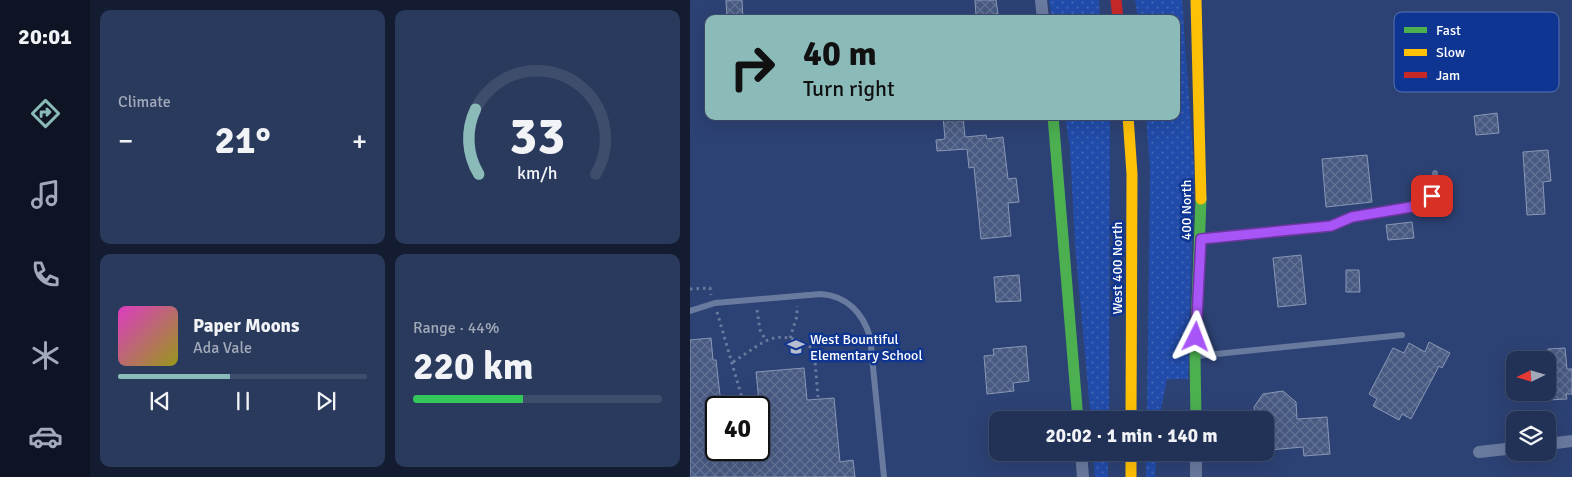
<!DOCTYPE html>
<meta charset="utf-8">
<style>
:root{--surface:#223257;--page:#2a3a5d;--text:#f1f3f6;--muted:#a2aaba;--line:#3f4d6d;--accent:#8bbbb9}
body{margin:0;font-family:Signika,sans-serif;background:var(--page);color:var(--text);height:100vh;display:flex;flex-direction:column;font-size:19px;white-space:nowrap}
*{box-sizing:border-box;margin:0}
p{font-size:16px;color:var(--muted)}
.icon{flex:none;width:28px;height:28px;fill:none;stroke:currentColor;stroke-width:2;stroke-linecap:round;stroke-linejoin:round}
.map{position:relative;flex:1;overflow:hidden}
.details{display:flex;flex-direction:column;gap:10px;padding:10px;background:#131c30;width:600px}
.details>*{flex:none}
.guide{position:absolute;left:15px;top:15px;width:475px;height:105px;border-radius:10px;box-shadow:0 5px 20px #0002,0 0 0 1px var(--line);background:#8bbbb9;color:#111;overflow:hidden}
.needle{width:32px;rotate:265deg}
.tools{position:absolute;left:816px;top:351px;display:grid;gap:10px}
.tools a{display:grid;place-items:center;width:50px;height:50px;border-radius:10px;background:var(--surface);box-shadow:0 5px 20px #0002,0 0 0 1px var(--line);font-size:25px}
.speed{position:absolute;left:15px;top:396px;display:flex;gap:10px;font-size:25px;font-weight:700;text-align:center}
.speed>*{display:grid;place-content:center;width:65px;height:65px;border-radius:50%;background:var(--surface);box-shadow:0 5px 20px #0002,0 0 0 1px var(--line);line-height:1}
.speed .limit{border:2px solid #111;border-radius:8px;background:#fff;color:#111}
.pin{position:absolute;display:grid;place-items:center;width:42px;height:42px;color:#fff;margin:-21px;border-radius:10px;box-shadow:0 2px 8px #0006}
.me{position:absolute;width:55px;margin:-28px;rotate:3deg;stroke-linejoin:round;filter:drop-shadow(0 0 4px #0008)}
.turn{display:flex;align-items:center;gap:18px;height:105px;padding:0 15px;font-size:22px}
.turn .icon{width:65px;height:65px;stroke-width:2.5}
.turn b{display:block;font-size:35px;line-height:42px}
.big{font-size:38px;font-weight:800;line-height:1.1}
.details .tile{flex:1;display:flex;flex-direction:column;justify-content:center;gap:8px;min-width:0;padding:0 18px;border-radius:10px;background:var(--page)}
.details .dial{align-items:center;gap:0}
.dial svg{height:130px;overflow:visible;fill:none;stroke:var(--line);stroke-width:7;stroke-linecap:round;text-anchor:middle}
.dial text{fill:var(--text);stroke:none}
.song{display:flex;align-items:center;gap:15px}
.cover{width:60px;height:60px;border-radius:8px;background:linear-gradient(135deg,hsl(310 70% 55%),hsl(60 70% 35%))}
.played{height:5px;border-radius:2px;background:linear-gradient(90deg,var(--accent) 45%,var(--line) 45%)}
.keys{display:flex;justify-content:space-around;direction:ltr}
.heat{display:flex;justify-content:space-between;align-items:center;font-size:28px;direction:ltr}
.charge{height:8px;border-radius:4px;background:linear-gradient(90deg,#34c759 44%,var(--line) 0)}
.details .tiles{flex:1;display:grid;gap:10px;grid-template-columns:repeat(2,1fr)}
.trip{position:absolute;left:299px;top:411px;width:285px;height:50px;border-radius:10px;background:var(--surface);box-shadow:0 5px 20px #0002,0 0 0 1px var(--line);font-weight:800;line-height:50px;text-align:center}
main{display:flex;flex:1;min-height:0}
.tab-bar{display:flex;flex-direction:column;width:90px;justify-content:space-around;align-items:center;background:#0e1423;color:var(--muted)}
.tab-bar .icon{width:35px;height:35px}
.tab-bar .current{color:var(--accent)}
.tab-bar b{font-size:22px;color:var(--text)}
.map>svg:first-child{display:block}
</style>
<main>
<nav class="tab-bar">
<b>20:01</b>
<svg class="icon current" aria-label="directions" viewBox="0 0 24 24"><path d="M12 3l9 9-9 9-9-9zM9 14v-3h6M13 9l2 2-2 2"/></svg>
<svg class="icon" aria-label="music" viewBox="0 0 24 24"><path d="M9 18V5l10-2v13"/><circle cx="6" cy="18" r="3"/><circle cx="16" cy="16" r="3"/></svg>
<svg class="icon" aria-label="phone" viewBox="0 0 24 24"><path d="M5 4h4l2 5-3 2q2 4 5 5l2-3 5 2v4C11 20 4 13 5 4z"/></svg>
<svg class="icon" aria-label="climate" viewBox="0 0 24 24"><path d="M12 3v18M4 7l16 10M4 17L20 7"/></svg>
<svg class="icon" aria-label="car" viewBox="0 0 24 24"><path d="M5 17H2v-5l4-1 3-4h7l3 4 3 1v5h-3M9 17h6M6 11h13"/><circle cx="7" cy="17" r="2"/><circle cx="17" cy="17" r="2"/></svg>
</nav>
<section class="details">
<div class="tiles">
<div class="tile"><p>Climate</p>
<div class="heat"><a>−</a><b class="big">21°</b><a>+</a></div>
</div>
<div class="tile dial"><svg viewBox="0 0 100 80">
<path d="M14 69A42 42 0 1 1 86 69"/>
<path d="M14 69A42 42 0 0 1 12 29" stroke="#8bbbb9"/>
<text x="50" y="56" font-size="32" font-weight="700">33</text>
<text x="50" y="72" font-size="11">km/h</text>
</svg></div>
<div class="tile">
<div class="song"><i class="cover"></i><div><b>Paper Moons</b><p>Ada Vale</p></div></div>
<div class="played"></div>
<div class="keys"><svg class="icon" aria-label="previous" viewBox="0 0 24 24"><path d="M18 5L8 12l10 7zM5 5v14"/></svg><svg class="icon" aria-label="pause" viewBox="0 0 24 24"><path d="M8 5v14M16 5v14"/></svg><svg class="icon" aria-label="next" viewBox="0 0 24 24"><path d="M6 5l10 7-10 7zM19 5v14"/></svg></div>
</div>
<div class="tile"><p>Range · 44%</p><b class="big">220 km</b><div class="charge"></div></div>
</div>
</section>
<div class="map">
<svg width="882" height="477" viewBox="0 0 882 477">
<defs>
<pattern id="grass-dots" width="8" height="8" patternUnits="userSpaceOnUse" patternTransform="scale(1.25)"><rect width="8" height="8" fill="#224caa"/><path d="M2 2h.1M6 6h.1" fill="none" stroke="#4367b7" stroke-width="1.8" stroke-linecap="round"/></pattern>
<pattern id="building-cross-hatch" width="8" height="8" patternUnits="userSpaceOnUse" patternTransform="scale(1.25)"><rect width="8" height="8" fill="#485a82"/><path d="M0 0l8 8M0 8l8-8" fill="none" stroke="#637395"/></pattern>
</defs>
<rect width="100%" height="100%" fill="#2d4274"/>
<path fill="url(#grass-dots)" d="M 359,0 L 409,0 L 410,19 L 362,19 Z
M 445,0 L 492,0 L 504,169 L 498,379 L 477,379 L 469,420 L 457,420 L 460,169 L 456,116 L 486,116 L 486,19 L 448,19 Z
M 375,116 L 420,116 L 419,420 L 401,420 L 385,245 L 380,148 Z
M 403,453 L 418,453 L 418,477 L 405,477 Z
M 456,453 L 467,453 L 465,477 L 456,477 Z"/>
<path fill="url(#building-cross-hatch)" stroke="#8997b5" d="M 36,0 L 52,0 L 53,19 L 37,19 Z
M 285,0 L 306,0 L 308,14 L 286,16 Z
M 807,113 L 809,133 L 786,135 L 784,116 Z
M 253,116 L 273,116 L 275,137 L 296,135 L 297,139 L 313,137 L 318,179 L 326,178 L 329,202 L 318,203 L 321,236 L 291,239 L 284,167 L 279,168 L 277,149 L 247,151 L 246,140 L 255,139 Z
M 858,150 L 861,181 L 853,182 L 855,214 L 837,215 L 833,152 Z
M 677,155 L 682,202 L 636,207 L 632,159 Z
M 722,222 L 724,238 L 698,240 L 696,225 Z
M 611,255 L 616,304 L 588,307 L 583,258 Z
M 656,270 L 669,270 L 670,292 L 656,292 Z
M 329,275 L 331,301 L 306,302 L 304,277 Z
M 21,338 L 23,360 L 26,360 L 31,404 L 26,408 L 26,450 L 69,450 L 69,422 L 71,422 L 66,372 L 114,368 L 117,400 L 144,398 L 150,462 L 163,460 L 165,477 L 0,477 L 0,340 Z
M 739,342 L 760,353 L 752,368 L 749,366 L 721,419 L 712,414 L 709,420 L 683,406 L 687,399 L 679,394 L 703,348 L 714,353 L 719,343 L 735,352 Z
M 336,346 L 339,381 L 323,383 L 324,391 L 297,394 L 294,356 L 304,355 L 303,349 Z
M 875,348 L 877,369 L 882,369 L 882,394 L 876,394 L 877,399 L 858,400 L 858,349 Z
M 593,391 L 606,402 L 607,419 L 637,417 L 640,454 L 614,456 L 613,447 L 579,450 L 575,420 L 566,420 L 564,407 L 573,394 Z"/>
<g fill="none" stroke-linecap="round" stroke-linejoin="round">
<path stroke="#697a9f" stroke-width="3" stroke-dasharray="2.5 4" stroke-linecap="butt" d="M 0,289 L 20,288 L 21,295
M 67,310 L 70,330 L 76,341
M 27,312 L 55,408
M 100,338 L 107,316 L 107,306
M 43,362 C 75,342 85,325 124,349 L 128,397
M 69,475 L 70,477"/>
<path stroke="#697a9f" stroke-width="6" d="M 512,239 L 641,226 L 662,217 L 733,205 L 742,196 L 745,173
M 0,311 L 25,303 L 131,294 C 157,296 173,313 180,337 L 194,477
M 507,356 L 712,335"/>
<path stroke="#697a9f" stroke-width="12" d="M 351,0 L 353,19
M 858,444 L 882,441
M 391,452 L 393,477
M 789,452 L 825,448
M 506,477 L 506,452"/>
<path stroke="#4caf50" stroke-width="11" d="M 363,116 L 388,420
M 506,420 L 505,356 L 511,199"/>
<path stroke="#ffc107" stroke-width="11" d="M 506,0 L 511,199
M 438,116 L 442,174 L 441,420
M 441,452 L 441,477"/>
<path stroke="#c62828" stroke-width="11" d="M 426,0 L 428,19"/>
</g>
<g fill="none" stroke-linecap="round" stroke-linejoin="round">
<g stroke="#6d37a1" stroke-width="12">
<path id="route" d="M 506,337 L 511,239 L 641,226 L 662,217 L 733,205 L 742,196"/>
</g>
<use href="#route" stroke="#a855f7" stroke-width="9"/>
</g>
<defs>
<g id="school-bare" transform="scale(1.35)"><path d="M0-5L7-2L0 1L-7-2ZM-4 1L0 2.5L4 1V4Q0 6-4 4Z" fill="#b6bdce" stroke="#0f3592" stroke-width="2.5" paint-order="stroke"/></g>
</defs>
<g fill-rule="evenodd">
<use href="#school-bare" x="106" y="347"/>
</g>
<g text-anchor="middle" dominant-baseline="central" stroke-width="5" stroke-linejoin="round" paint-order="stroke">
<g font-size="14" fill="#fff" stroke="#0f3592">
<text transform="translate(496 210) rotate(-90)">400 North</text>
<text transform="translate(427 268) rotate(-90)">West 400 North</text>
</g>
<g font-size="14" fill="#fff" stroke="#0f3592" text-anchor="start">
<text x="120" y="339">West Bountiful<tspan x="120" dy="16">Elementary School</tspan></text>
</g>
</g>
<rect x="704" y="12" width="165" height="80" rx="8" fill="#0f3592" stroke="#5772b3" stroke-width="1"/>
<rect x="714" y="27" width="23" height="6" fill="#4caf50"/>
<rect x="714" y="49" width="23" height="7" fill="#ffc107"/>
<rect x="714" y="72" width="23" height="6" fill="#c62828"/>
<g font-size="14" fill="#fff">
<text x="746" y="35">Fast</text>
<text x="746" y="57">Slow</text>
<text x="746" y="80">Jam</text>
</g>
</svg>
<div class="tools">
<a><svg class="needle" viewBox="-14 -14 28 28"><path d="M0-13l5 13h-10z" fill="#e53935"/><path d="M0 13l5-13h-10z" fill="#a2aaba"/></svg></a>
<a><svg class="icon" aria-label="layers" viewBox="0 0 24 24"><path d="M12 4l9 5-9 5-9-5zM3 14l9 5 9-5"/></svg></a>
</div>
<div class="speed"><div class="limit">40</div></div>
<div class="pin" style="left:742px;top:196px;background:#d93025"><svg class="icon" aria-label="arrive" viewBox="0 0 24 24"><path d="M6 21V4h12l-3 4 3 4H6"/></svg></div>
<svg class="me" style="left:506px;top:337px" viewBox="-20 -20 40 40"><path d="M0-17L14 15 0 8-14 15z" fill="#a855f7" stroke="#fff" stroke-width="4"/></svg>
<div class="trip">20:02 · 1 min · 140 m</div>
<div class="guide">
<div class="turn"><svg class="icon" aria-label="right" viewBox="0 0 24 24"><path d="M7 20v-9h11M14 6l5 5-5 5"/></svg><div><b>40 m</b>Turn right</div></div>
</div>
</div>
</main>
